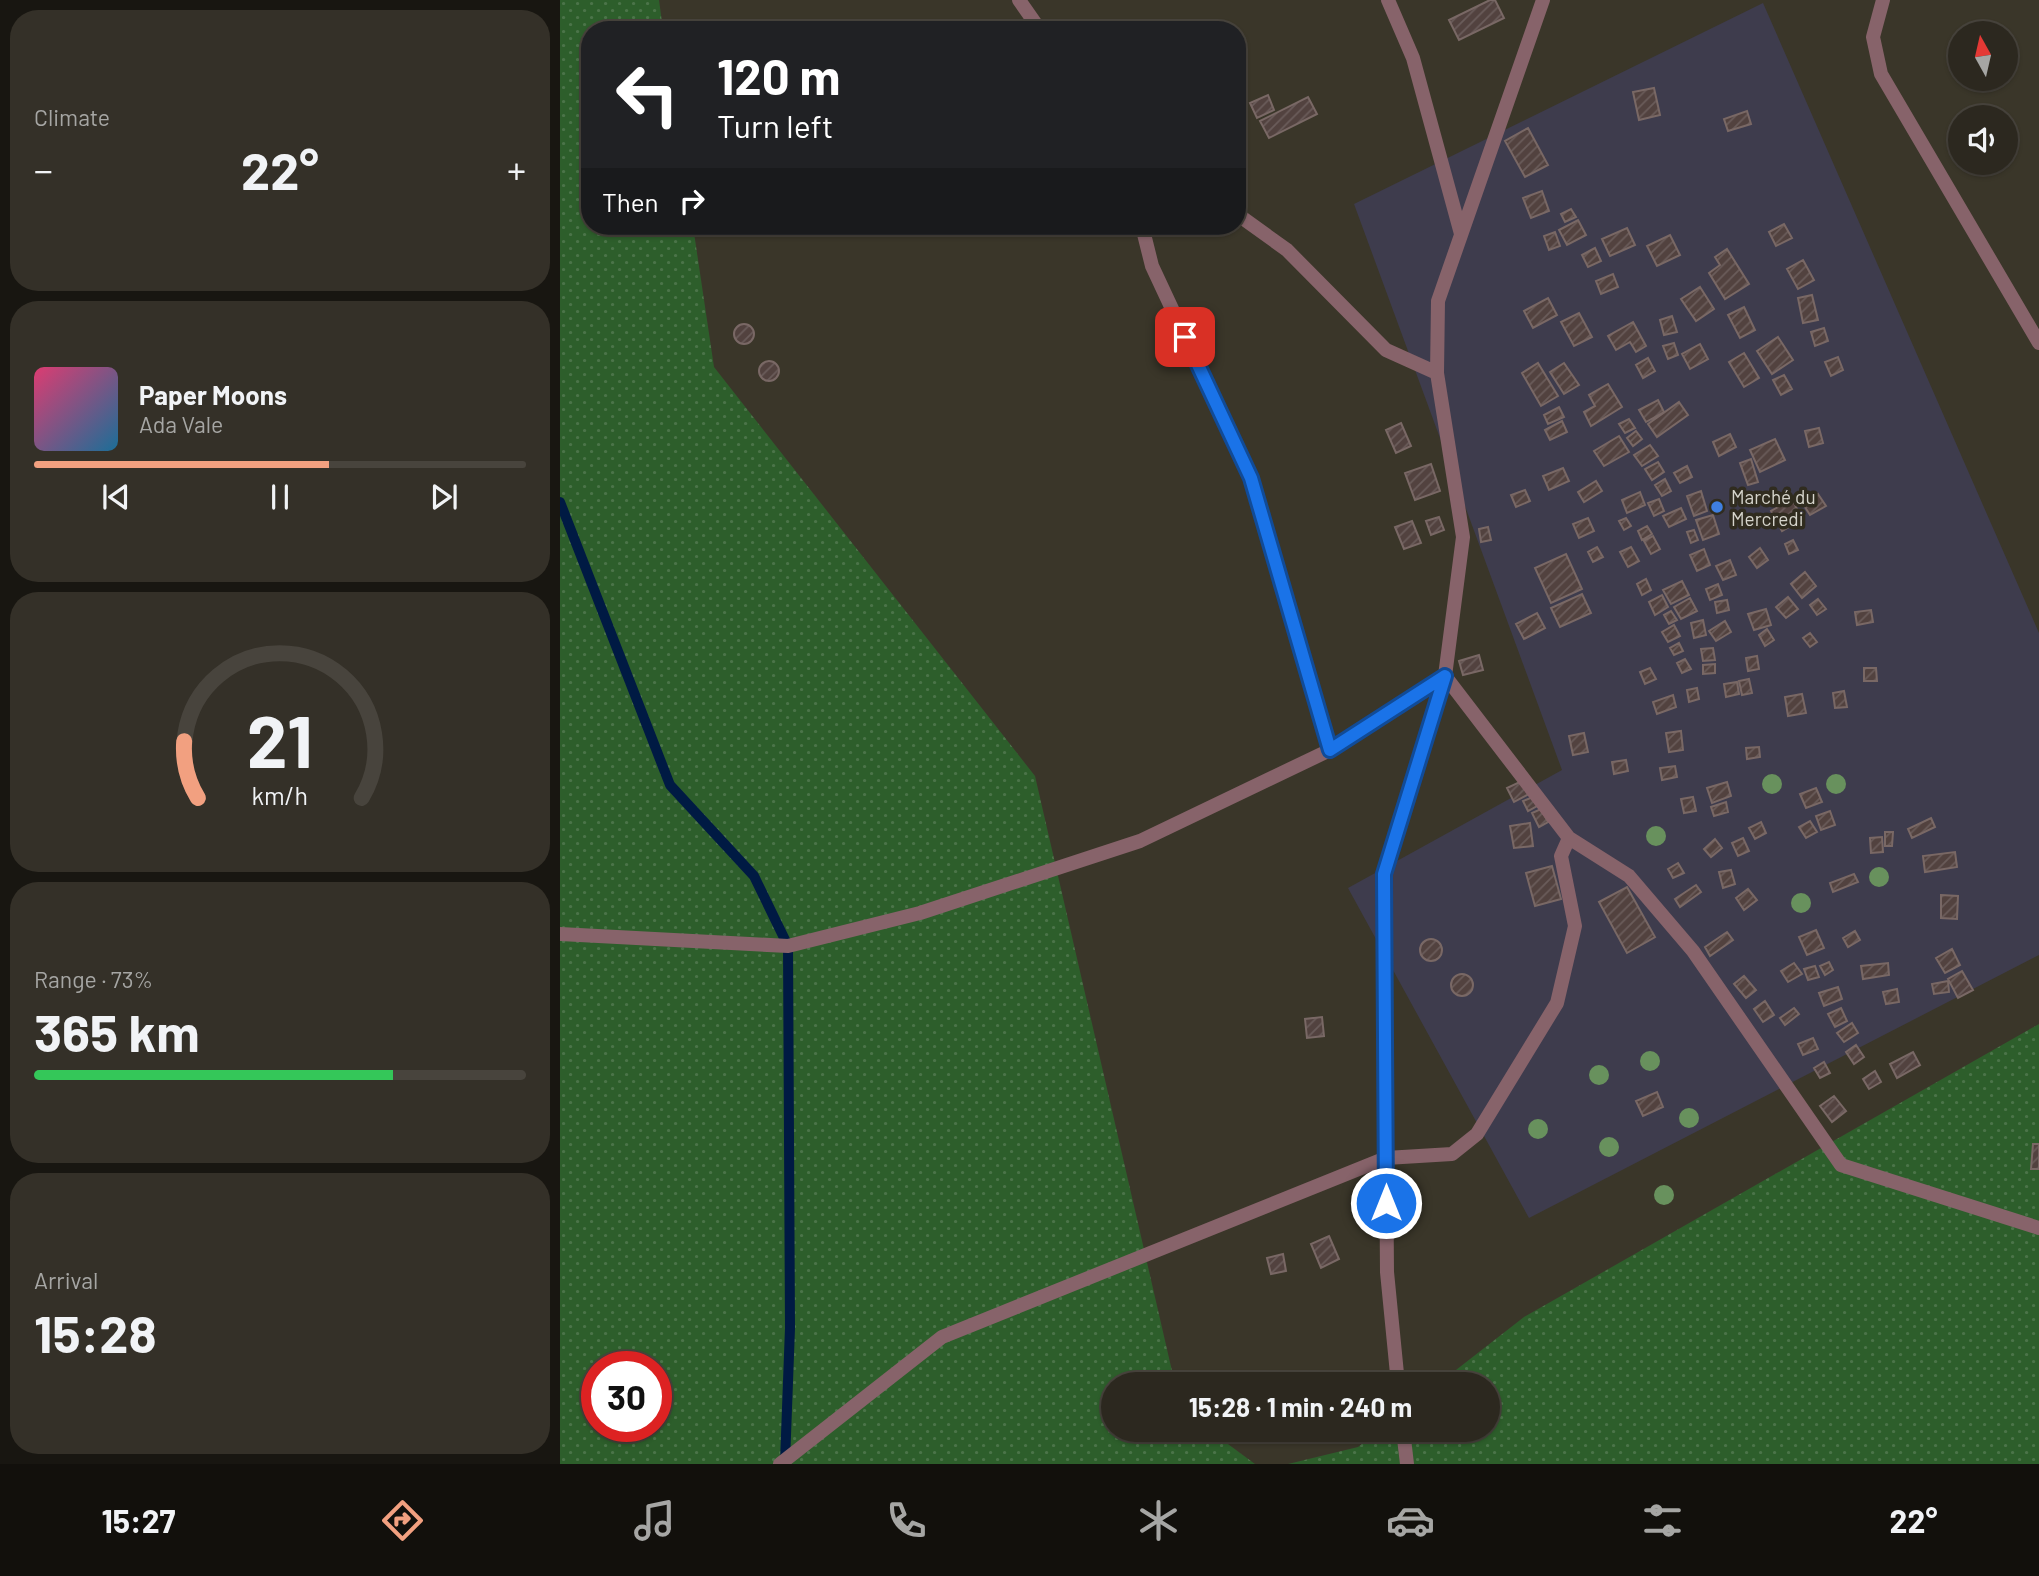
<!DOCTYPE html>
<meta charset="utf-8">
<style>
:root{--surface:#2c281f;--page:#343028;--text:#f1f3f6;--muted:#a6a6a4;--line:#48443d;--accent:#f2a080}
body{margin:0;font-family:Barlow,sans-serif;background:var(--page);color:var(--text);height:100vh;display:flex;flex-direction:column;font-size:26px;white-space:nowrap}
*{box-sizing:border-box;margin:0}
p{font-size:23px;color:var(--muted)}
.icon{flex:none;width:38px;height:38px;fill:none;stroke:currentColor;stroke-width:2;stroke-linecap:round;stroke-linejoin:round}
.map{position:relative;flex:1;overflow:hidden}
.drawer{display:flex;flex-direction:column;gap:10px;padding:10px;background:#181611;width:560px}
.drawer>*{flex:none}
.guide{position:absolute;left:21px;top:21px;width:665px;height:214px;border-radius:28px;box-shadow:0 2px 5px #0004,0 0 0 2px var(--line);background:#202124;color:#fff;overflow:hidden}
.needle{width:46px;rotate:352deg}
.fabs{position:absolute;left:1388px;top:21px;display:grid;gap:14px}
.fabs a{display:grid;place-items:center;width:70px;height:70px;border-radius:50%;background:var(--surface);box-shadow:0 2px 5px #0004,0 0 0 2px var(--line);font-size:35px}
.speed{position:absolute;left:21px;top:1351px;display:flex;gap:14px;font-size:35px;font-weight:700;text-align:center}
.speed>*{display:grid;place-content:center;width:91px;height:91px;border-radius:50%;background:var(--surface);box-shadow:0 2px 5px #0004,0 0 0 2px var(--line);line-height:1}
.speed .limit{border:10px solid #d22;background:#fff;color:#111}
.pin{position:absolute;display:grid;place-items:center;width:60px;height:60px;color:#fff;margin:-30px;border-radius:14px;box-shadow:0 4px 10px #0006}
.me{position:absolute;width:77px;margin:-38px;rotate:0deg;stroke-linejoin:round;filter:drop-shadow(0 0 5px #0008)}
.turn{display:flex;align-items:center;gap:24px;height:147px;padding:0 21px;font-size:32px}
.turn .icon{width:91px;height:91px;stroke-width:2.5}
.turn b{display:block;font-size:49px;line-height:60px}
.then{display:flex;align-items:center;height:66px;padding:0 21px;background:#0003;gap:14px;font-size:26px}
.big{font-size:52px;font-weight:700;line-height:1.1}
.drawer .tile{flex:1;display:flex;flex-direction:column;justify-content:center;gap:10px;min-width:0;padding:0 24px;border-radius:28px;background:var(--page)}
.drawer .dial{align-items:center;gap:0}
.dial svg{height:182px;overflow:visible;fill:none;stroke:var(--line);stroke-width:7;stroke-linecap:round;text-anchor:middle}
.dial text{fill:var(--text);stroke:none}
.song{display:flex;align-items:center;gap:21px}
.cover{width:84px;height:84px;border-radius:10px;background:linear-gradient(135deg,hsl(340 70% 55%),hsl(200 70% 35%))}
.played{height:7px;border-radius:4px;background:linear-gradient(90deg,var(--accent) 60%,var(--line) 60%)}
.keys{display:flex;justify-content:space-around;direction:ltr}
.heat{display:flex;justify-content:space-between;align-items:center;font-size:38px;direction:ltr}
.charge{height:10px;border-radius:5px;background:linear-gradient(90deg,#34c759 73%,var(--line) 0)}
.trip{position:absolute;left:541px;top:1372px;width:399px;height:70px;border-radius:35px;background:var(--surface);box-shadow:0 2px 5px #0004,0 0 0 2px var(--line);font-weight:700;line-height:70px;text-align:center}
.tabs{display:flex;height:112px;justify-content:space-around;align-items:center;background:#12100c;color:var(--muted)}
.tabs .icon{width:49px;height:49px}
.tabs .selected{color:var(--accent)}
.tabs b{font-size:32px;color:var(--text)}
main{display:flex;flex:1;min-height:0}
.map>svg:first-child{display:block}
</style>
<main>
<section class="drawer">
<div class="tile"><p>Climate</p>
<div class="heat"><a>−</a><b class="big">22°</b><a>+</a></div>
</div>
<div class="tile">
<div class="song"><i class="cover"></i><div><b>Paper Moons</b><p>Ada Vale</p></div></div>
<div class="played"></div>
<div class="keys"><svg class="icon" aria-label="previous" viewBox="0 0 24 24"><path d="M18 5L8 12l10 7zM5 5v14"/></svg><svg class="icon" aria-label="pause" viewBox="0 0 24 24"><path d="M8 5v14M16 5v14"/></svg><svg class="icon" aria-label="next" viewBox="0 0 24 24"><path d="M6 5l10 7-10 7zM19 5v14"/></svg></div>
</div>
<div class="tile dial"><svg viewBox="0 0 100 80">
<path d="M14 69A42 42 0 1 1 86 69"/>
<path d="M14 69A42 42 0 0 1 8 44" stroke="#f2a080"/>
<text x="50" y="56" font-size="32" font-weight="700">21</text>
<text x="50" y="72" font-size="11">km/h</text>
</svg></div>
<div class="tile"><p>Range · 73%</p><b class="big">365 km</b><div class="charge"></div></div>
<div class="tile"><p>Arrival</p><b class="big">15:28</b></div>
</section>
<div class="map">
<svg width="1479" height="1464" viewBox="0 0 1479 1464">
<defs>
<pattern id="grass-dots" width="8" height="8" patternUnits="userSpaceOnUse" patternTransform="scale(1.75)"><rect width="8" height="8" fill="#2d5e2b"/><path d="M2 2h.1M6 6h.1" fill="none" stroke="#4b7449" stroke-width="1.8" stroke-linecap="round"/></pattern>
<pattern id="building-hatch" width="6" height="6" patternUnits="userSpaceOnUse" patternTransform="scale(1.75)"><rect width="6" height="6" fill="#52423f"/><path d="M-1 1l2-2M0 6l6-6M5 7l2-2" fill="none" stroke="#6a5c5a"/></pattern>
</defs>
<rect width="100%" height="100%" fill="#3a3629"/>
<path fill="#3e3c4d" d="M 1203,3 L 1479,633 L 1479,955 L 969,1218 L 788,888 L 1002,770 L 794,204 Z"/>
<path fill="url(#grass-dots)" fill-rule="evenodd" d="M 0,0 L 99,0 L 103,30 L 30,30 L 30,226 L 133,226 L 154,367 L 475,776 L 615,1384 L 553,1384 L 553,1430 L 649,1430 L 695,1464 L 0,1464 ZM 37,1367 L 96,1367 L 96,1426 L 37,1426 Z
M 1479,1024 L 1479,1464 L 728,1464 L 798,1447 L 820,1430 L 928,1430 L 928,1384 L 878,1384 L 964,1317 Z"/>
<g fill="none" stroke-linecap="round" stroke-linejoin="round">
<path stroke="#001a43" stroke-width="10" d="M 0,502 L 110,785 L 194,876 L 228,946 L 230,1328 L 225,1462"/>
</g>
<path fill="url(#building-hatch)" stroke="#796865" stroke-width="2" d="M 930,0 L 935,0 L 944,18 L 899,40 L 889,20 Z
M 1094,88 L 1100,115 L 1079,120 L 1073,92 Z
M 708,95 L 714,110 L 697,118 L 690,103 Z
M 748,97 L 757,114 L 709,138 L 700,121 Z
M 1187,111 L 1191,124 L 1168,131 L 1164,119 Z
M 968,128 L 988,165 L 965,177 L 945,141 Z
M 982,191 L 989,211 L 971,218 L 963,198 Z
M 1011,209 L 1016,217 L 1005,222 L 1001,214 Z
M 1018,220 L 1026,235 L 1007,245 L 999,230 Z
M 1224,224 L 1232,238 L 1216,246 L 1209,232 Z
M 1067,228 L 1075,245 L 1050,256 L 1042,239 Z
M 995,232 L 1000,246 L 989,250 L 984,236 Z
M 1110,235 L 1120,255 L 1097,266 L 1087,246 Z
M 1035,248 L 1041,261 L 1028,267 L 1022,255 Z
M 1167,249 L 1189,284 L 1165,299 L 1149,273 L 1160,265 L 1155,257 Z
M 1243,260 L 1254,280 L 1238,289 L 1227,269 Z
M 1053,274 L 1058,287 L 1041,294 L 1036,281 Z
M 1140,287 L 1154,309 L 1136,321 L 1121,299 Z
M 1252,295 L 1258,320 L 1243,323 L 1238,298 Z
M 988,298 L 997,315 L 973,328 L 964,311 Z
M 1184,307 L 1195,330 L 1180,338 L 1168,315 Z
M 1019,313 L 1032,337 L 1014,346 L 1001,322 Z
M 1112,316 L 1117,332 L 1104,335 L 1100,320 Z
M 1073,322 L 1086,346 L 1076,352 L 1070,342 L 1056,350 L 1048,336 Z
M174 334a10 10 0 1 1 20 0a10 10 0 1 1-20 0Z
M 1264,328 L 1268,341 L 1255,346 L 1251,332 Z
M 1218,337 L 1233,360 L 1212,374 L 1197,351 Z
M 1114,343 L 1118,355 L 1108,359 L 1103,346 Z
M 1140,344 L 1148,359 L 1130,369 L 1122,354 Z
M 1184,353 L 1199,378 L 1184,387 L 1169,362 Z
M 1278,357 L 1283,370 L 1271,376 L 1265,362 Z
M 1088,358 L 1095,371 L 1083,378 L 1076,365 Z
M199 371a10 10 0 1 1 20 0a10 10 0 1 1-20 0Z
M 978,363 L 998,396 L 981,406 L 962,373 Z
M 1004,363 L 1019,385 L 1004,394 L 990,372 Z
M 1224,375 L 1232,389 L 1221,395 L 1213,380 Z
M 1048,384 L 1062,407 L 1031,426 L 1024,412 L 1035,406 L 1029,395 Z
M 1098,400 L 1104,412 L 1086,422 L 1079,410 Z
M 1119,402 L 1128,415 L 1097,437 L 1088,424 Z
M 999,407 L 1004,417 L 988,424 L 984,415 Z
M 1069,419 L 1075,428 L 1065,433 L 1059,424 Z
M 1002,421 L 1007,432 L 990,440 L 985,430 Z
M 841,423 L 851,446 L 836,453 L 826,430 Z
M 1259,428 L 1263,443 L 1249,447 L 1245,431 Z
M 1076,431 L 1082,439 L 1073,446 L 1067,438 Z
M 1170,434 L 1176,447 L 1159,456 L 1153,442 Z
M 1059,436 L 1069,452 L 1044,466 L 1034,451 Z
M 1215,439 L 1225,460 L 1200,472 L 1190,450 Z
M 1090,445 L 1098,456 L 1082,466 L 1074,455 Z
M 1191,459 L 1198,482 L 1188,485 L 1180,463 Z
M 1098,462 L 1104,472 L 1092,480 L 1085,469 Z
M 871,464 L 880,491 L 855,500 L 845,473 Z
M 1127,466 L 1132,477 L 1120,483 L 1114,473 Z
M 1003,468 L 1009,481 L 989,490 L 983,476 Z
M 1105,479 L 1111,491 L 1102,496 L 1095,485 Z
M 1036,481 L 1042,491 L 1024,502 L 1018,492 Z
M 965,490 L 970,501 L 956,507 L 951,495 Z
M 1141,491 L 1147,511 L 1134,516 L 1127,496 Z
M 1080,492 L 1085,505 L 1067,513 L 1062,500 Z
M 1258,494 L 1266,506 L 1250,515 L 1243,504 Z
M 1099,499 L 1104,511 L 1094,516 L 1088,503 Z
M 1232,499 L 1242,519 L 1222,531 L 1211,511 Z
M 1121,508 L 1126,519 L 1109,527 L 1103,516 Z
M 1153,515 L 1159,534 L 1143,540 L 1136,520 Z
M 879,517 L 884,530 L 871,535 L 866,521 Z
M 1028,518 L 1034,531 L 1019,538 L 1013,524 Z
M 1066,518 L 1071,526 L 1064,530 L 1059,521 Z
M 852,521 L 861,543 L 844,549 L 835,527 Z
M 1087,526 L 1092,534 L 1082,540 L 1078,531 Z
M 928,527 L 931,540 L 921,542 L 919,529 Z
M 1134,530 L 1138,540 L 1131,543 L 1127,532 Z
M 1093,536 L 1100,549 L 1091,554 L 1084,541 Z
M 1233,540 L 1238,550 L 1229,554 L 1225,544 Z
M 1037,547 L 1043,557 L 1033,562 L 1028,552 Z
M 1071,547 L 1079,561 L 1068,567 L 1060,552 Z
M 1200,548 L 1208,560 L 1197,568 L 1189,557 Z
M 1144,549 L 1150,565 L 1137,571 L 1130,555 Z
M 1006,554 L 1022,589 L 991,603 L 975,568 Z
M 1170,560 L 1176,575 L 1163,580 L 1156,566 Z
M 1245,572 L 1256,586 L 1242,598 L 1231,584 Z
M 1086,579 L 1091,590 L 1082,595 L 1077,584 Z
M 1122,581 L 1129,595 L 1111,604 L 1103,590 Z
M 1158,584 L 1162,595 L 1150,600 L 1146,589 Z
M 1022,594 L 1031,613 L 1000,627 L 991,608 Z
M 1102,595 L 1108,607 L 1095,615 L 1089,602 Z
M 1228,597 L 1238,609 L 1226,618 L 1216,607 Z
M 1130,598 L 1137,611 L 1121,619 L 1114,607 Z
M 1258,599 L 1266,609 L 1257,615 L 1250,605 Z
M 1167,600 L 1169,610 L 1157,613 L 1155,602 Z
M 1206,609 L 1211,625 L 1194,630 L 1188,614 Z
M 1311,610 L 1313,622 L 1297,625 L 1295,612 Z
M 1111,611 L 1117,620 L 1109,624 L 1104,615 Z
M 977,613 L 985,628 L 964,639 L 956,624 Z
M 1143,620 L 1146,635 L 1134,638 L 1131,623 Z
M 1165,621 L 1171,632 L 1156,641 L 1149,631 Z
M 1114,625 L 1120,636 L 1108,642 L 1102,632 Z
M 1207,629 L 1214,640 L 1205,646 L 1199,635 Z
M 1250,633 L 1257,642 L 1250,647 L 1243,638 Z
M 1119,643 L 1123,651 L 1114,655 L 1110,648 Z
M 1153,648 L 1155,660 L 1143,661 L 1141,649 Z
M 919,655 L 923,670 L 903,675 L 899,661 Z
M 1197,656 L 1199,669 L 1188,671 L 1186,658 Z
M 1125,659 L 1131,669 L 1122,673 L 1117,663 Z
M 1155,664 L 1155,673 L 1143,674 L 1143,665 Z
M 1090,668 L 1096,679 L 1085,684 L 1080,672 Z
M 1304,668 L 1316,668 L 1317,681 L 1304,681 Z
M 1189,679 L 1192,693 L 1182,695 L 1179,681 Z
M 1177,682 L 1179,694 L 1166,697 L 1164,684 Z
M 1137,688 L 1139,699 L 1129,702 L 1127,690 Z
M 1284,691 L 1287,707 L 1275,708 L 1273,693 Z
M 1242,694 L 1246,713 L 1228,716 L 1225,697 Z
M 1113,695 L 1116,707 L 1097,714 L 1093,702 Z
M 1121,731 L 1123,750 L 1109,752 L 1106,733 Z
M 1024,733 L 1028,752 L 1013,755 L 1009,736 Z
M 1199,747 L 1200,757 L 1187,759 L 1186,748 Z
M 1066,760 L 1068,771 L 1054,774 L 1052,762 Z
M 1115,766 L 1117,777 L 1102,780 L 1100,768 Z
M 964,780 L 971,793 L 954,802 L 947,788 Z
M 1167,782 L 1171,796 L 1152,803 L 1147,788 Z
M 1256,788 L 1262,802 L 1246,808 L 1240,794 Z
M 973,797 L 977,806 L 968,811 L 963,801 Z
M 1133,797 L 1136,811 L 1124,813 L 1121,799 Z
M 1166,802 L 1168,812 L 1154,816 L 1151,807 Z
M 981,809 L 988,822 L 979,827 L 972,813 Z
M 1270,811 L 1275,825 L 1261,830 L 1256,816 Z
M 1371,818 L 1375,827 L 1352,838 L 1348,829 Z
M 1250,821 L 1257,832 L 1246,838 L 1239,827 Z
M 1201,822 L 1206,833 L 1195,839 L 1189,828 Z
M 970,823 L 973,846 L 954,848 L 950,826 Z
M 1325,832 L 1333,832 L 1332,846 L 1325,846 Z
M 1322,837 L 1323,852 L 1311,853 L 1310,838 Z
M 1183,838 L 1189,851 L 1178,856 L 1172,843 Z
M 1155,839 L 1162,848 L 1151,857 L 1144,849 Z
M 1395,852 L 1397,867 L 1365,872 L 1363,856 Z
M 1118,863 L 1124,873 L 1113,878 L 1108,869 Z
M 992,866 L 1001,899 L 975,906 L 966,873 Z
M 1171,870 L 1175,884 L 1163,888 L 1159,872 Z
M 1294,874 L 1298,882 L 1273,892 L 1270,883 Z
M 1136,885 L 1141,892 L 1120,907 L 1115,899 Z
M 1067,887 L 1095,937 L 1067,953 L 1039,902 Z
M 1188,889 L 1197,900 L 1184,910 L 1176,898 Z
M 1381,895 L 1398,896 L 1397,919 L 1381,918 Z
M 1256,930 L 1264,948 L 1247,955 L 1239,937 Z
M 1295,931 L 1300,940 L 1288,947 L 1283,938 Z
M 1167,932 L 1173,940 L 1150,956 L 1145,947 Z
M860 950a11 11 0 1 1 22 0a11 11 0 1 1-22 0Z
M 1392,949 L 1400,965 L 1385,973 L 1376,958 Z
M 1269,962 L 1273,970 L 1265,975 L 1260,966 Z
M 1234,963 L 1242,974 L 1228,982 L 1221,971 Z
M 1328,963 L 1329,975 L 1303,979 L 1301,966 Z
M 1255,966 L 1259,977 L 1248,980 L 1244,969 Z
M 1402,971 L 1413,990 L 1398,998 L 1388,979 Z
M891 985a11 11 0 1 1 22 0a11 11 0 1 1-22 0Z
M 1184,976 L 1196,990 L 1186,998 L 1174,984 Z
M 1388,981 L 1389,992 L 1374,994 L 1372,984 Z
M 1278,987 L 1282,999 L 1264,1006 L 1259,993 Z
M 1337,989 L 1339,1002 L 1326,1004 L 1323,992 Z
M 1205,1001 L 1214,1015 L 1203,1022 L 1194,1009 Z
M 1234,1008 L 1239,1014 L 1225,1025 L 1220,1018 Z
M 1281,1008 L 1287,1021 L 1275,1027 L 1268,1014 Z
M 762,1017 L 764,1036 L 747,1038 L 745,1019 Z
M 1292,1023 L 1298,1033 L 1284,1042 L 1277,1033 Z
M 1253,1038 L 1258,1049 L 1243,1055 L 1238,1044 Z
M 1296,1045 L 1304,1057 L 1294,1064 L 1286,1052 Z
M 1353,1052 L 1360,1065 L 1337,1078 L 1330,1064 Z
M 1264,1062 L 1270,1073 L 1260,1078 L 1254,1068 Z
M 1315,1071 L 1321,1082 L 1309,1089 L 1303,1079 Z
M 1097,1092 L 1103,1107 L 1083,1116 L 1076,1101 Z
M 1274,1096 L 1286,1111 L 1272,1122 L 1260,1106 Z
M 1473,1144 L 1479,1144 L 1479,1169 L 1471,1169 Z
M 769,1236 L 779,1259 L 761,1268 L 751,1244 Z
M 723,1254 L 726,1271 L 711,1274 L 707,1258 Z"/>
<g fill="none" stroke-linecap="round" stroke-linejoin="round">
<path stroke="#87636a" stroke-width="14" d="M 459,0 L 480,30
M 828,0 L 853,58 L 901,234
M 1323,0 L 1313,37 L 1321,74 L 1479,343
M 677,214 L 727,250 L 826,350 L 877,373
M 582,226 L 592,266 L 691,478 L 770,750
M 0,934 L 228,946 L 360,913 L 580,841 L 770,750 L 885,676 L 1009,838 L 1069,876 L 1133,951 L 1281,1165 L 1479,1228
M 838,1384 L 827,1272 L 824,874 L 885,676 L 903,537 L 877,373 L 878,301 L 983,0
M 843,1430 L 847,1464
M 220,1464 L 382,1337 L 826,1158 L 892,1154 L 917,1134 L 997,1003 L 1015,926 L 1001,856 L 1009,838"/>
</g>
<g fill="#68915d">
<circle cx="1212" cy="784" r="10"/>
<circle cx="1276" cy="784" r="10"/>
<circle cx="1096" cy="836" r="10"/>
<circle cx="1319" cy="877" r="10"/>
<circle cx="1241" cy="903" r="10"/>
<circle cx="1090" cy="1061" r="10"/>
<circle cx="1039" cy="1075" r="10"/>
<circle cx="1129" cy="1118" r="10"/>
<circle cx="978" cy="1129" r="10"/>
<circle cx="1049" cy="1147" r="10"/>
<circle cx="1104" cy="1195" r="10"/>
</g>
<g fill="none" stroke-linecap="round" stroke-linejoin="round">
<g stroke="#114b97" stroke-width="18">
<path id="route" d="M 625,337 L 691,478 L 770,750 L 885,676 L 824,874 L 826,1203"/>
</g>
<use href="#route" stroke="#1a73e8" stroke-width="12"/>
</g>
<circle fill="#3f7fe0" stroke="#302c1f" stroke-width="2.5" cx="1157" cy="507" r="7"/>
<g text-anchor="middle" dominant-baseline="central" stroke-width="7" stroke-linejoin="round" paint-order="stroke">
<g font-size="19" fill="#d6d5cc" stroke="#302c1f" text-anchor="start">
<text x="1171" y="496">Marché du<tspan x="1171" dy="22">Mercredi</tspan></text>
</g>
</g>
</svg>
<div class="fabs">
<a><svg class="needle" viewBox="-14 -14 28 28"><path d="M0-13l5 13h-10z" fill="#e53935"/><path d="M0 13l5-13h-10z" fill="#a6a6a4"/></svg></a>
<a><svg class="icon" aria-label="sound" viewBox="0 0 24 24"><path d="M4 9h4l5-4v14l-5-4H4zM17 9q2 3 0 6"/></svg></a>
</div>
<div class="speed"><div class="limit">30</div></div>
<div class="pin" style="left:625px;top:337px;background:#d93025"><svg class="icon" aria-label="arrive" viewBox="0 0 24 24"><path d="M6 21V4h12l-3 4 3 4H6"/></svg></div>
<svg class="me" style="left:826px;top:1203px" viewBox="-20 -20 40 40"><circle r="17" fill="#1a73e8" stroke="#fff" stroke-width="3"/><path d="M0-11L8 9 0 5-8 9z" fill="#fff"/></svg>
<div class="trip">15:28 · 1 min · 240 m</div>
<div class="guide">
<div class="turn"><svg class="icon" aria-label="left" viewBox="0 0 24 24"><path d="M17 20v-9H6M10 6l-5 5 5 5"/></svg><div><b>120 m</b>Turn left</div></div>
<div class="then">Then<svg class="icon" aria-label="right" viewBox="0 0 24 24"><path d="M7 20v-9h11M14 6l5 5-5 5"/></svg></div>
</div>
</div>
</main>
<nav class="tabs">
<b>15:27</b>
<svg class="icon selected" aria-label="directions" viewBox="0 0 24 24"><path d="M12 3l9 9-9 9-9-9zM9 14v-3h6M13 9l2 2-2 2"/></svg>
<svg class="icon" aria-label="music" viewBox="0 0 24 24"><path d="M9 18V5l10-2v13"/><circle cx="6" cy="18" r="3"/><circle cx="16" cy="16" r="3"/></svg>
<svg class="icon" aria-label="phone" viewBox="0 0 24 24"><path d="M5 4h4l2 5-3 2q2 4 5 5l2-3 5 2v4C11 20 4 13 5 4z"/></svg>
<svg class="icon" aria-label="climate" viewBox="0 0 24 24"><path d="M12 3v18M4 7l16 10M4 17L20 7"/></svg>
<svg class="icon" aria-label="car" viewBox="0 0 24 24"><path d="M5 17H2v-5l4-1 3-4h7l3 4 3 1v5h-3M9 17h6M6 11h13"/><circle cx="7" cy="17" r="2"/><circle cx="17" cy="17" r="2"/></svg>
<svg class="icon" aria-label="filters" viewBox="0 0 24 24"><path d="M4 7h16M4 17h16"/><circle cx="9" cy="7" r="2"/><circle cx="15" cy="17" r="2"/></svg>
<b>22°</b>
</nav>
